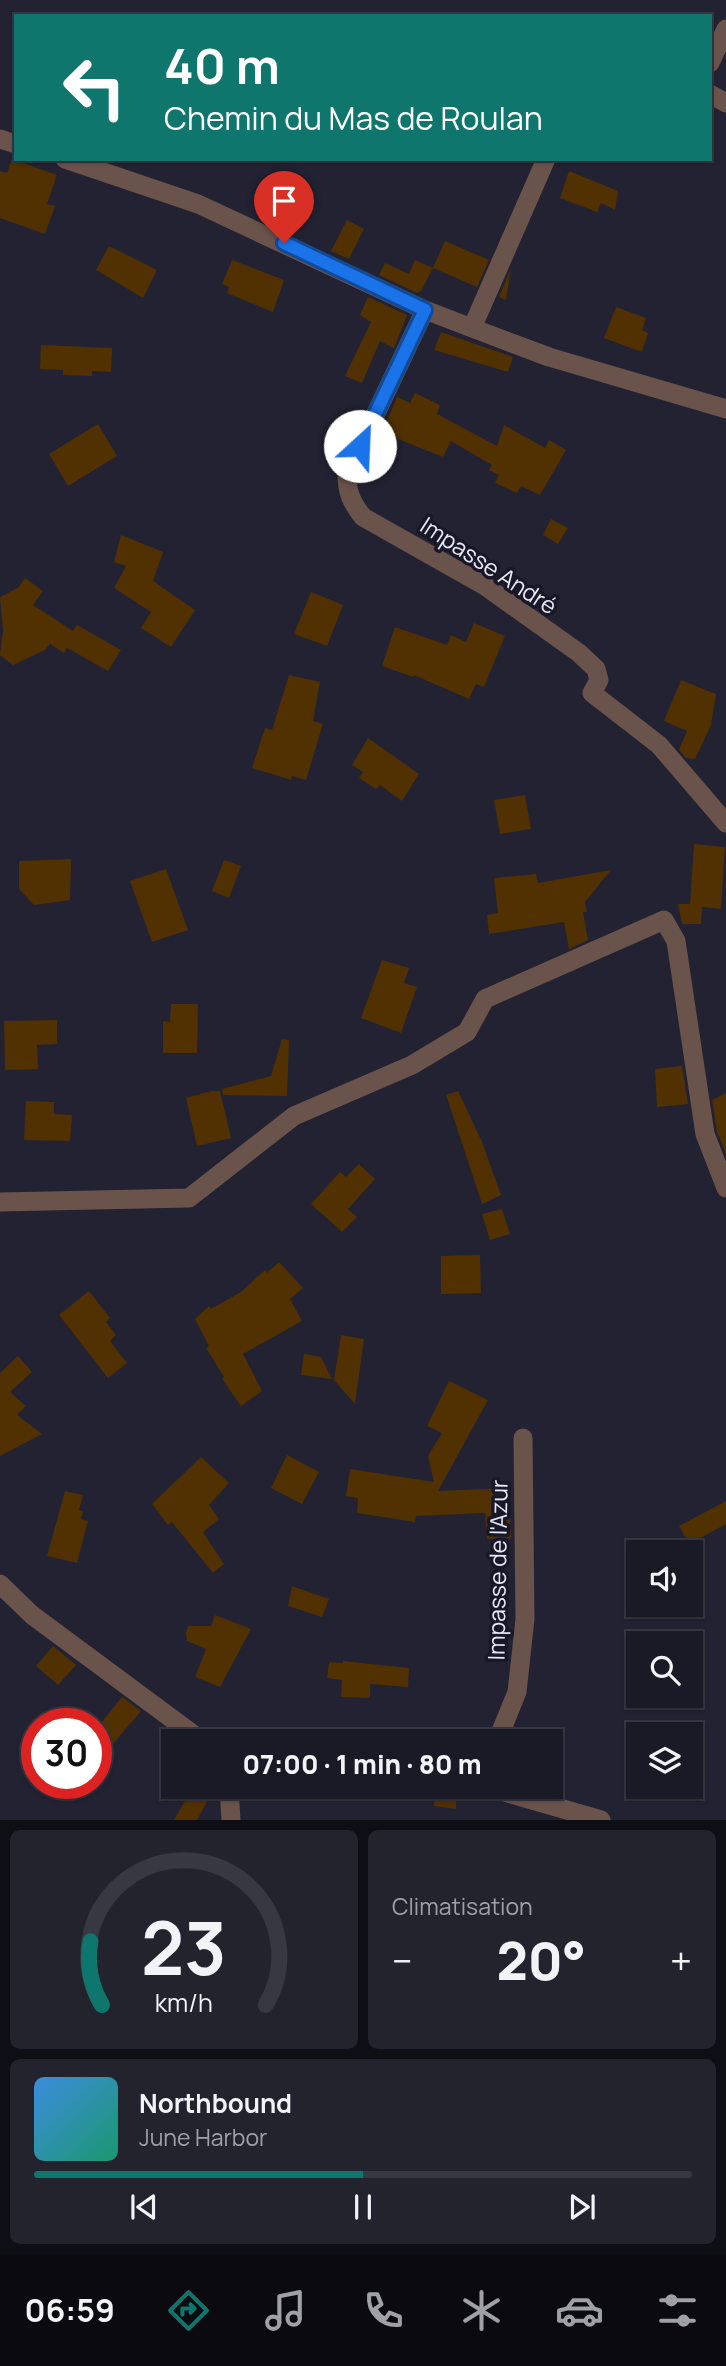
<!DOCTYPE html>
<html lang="fr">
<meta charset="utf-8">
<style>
:root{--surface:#1a1a26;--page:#23232e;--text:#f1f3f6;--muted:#9fa1a7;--line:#383843;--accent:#0f766e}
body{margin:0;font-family:Manrope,sans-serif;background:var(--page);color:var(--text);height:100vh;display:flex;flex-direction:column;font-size:26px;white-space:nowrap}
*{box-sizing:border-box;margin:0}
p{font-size:23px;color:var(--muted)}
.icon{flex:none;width:38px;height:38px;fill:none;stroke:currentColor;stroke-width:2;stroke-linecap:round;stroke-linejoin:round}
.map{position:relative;height:1820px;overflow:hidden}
.panel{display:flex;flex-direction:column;gap:10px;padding:10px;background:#0e0e15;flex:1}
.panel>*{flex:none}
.hud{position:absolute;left:14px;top:14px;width:698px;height:147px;border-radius:0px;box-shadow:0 2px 5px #0004,0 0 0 2px var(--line);background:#0f766e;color:#fff;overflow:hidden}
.fabs{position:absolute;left:626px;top:1540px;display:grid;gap:14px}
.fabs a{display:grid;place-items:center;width:77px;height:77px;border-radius:0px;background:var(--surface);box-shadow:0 2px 5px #0004,0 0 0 2px var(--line);font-size:35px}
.speed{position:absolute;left:21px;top:1708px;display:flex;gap:14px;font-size:35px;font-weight:700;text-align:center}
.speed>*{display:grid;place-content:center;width:91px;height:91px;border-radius:50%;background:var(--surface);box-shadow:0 2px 5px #0004,0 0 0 2px var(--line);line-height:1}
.speed .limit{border:10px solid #d22;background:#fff;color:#111}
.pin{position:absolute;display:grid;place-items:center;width:60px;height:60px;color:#fff;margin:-72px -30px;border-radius:50% 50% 50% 0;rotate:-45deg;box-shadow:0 0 7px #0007}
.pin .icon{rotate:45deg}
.me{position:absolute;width:77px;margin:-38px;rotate:25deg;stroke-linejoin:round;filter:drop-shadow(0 0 5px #0008)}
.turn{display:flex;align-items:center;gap:24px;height:147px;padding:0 35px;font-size:32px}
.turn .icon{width:91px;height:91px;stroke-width:2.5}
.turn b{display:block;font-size:49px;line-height:60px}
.big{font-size:52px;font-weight:800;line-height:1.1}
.panel .widget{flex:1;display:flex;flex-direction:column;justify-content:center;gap:10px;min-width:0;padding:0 24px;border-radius:10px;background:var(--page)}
.panel .dial{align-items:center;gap:0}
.dial svg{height:182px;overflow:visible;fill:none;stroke:var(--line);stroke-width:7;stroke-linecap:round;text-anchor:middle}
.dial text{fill:var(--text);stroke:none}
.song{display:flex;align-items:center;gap:21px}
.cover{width:84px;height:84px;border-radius:10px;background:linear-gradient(135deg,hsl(210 70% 55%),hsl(160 70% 35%))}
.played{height:7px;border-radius:4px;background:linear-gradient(90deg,var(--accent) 50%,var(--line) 50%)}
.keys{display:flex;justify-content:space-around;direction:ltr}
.heat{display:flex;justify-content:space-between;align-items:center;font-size:38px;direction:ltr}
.panel .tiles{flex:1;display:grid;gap:10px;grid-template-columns:1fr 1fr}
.widget:last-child{grid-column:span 2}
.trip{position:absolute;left:161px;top:1729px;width:402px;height:70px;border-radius:0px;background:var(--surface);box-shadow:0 2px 5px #0004,0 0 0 2px var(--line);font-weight:800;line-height:70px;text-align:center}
.dock{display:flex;height:112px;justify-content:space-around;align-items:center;background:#0a0a0f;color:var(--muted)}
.dock .icon{width:49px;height:49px}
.dock .current{color:var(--accent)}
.dock b{font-size:32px;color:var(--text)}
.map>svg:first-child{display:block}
</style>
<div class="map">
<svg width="726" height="1820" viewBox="0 0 726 1820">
<rect width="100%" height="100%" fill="#223"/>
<path fill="#513101" d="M 12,159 L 57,175 L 47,204 L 55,206 L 45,234 L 0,218 L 0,171 L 7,173 Z
M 569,171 L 618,191 L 615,210 L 601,203 L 597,212 L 560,198 Z
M 347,220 L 364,229 L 349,259 L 331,251 Z
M 445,241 L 489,260 L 477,287 L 433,268 Z
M 109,246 L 157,270 L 143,298 L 96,270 Z
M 232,260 L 284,280 L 273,312 L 227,293 L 229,287 L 222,284 Z
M 415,260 L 433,268 L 421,291 L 417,293 L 379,275 L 385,263 L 409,274 Z
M 511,269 L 506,300 L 499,297 Z
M 368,297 L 407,315 L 394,348 L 380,341 L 362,383 L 345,376 L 371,322 L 360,315 Z
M 616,307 L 646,318 L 642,330 L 648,333 L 642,352 L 604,338 Z
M 441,332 L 513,357 L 508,372 L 434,350 Z
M 41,345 L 112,348 L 111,372 L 92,371 L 92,376 L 63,375 L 63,370 L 40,369 Z
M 415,393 L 440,405 L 437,414 L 497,446 L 504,425 L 545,448 L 549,440 L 566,450 L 540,495 L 521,486 L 517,493 L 495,483 L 499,475 L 489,470 L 492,465 L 451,441 L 443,457 L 393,437 L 388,432 L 387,421 L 397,397 L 410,403 Z
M 98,424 L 117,456 L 68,486 L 49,454 Z
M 551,519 L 568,528 L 558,544 L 543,535 Z
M 121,535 L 163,552 L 153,581 L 195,610 L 171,647 L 141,628 L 151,612 L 114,588 L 126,566 L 114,562 Z
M 25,578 L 43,591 L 33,605 L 73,631 L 77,625 L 121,650 L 108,671 L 67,648 L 64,653 L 50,644 L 45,650 L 13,665 L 0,655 L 3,630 L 0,597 L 18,588 Z
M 311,592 L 343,605 L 327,646 L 294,634 Z
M 474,623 L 505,636 L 484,687 L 476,684 L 469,699 L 414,675 L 413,677 L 382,666 L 395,627 L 447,645 L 451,635 L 466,642 Z
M 289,675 L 320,682 L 313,721 L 323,724 L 306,780 L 292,776 L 291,780 L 252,768 L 265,728 L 272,730 Z
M 681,680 L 716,694 L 711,725 L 695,759 L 686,758 L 679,750 L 687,731 L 664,721 Z
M 368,738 L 419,774 L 402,801 L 380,785 L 376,789 L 359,778 L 363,772 L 352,765 Z
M 525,795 L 531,829 L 500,834 L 494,800 Z
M 694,844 L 725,847 L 721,909 L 702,907 L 701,924 L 682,924 L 678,904 L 690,904 Z
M 71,859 L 70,900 L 34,905 L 19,889 L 19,861 Z
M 224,860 L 241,866 L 229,898 L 212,891 Z
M 166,869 L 188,930 L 152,942 L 130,881 Z
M 611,870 L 585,902 L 587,912 L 583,912 L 588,940 L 569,949 L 564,922 L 489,934 L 487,915 L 498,913 L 494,878 L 536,874 L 538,883 Z
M 382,960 L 409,968 L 404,983 L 417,987 L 401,1033 L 361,1018 Z
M 171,1004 L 198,1004 L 197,1053 L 163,1053 L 163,1021 L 170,1022 Z
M 57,1020 L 57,1044 L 37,1045 L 38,1069 L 5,1070 L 4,1021 Z
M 282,1039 L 289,1040 L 287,1096 L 223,1095 L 222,1089 L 271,1076 Z
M 682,1066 L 688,1104 L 657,1107 L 655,1069 Z
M 211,1091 L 220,1091 L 231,1138 L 197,1146 L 186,1098 Z
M 458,1091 L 482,1142 L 501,1195 L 482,1204 L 446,1095 Z
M 726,1093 L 726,1154 L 717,1131 L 712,1100 Z
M 26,1101 L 54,1102 L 54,1114 L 72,1115 L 70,1141 L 24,1140 Z
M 359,1164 L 375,1179 L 348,1209 L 357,1217 L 342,1232 L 311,1204 L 340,1172 L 346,1177 Z
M 502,1209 L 510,1234 L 490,1240 L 482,1214 Z
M 480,1255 L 481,1293 L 441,1294 L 441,1256 Z
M 279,1262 L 303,1288 L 290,1299 L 302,1321 L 243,1354 L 262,1391 L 241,1406 L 222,1379 L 224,1377 L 206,1348 L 209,1346 L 195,1319 L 209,1306 L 211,1309 L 241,1292 L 265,1270 L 267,1273 Z
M 89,1291 L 110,1318 L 106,1322 L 116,1335 L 110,1341 L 127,1363 L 108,1378 L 59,1315 Z
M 341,1335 L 364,1339 L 355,1404 L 334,1380 Z
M 304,1354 L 321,1357 L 332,1379 L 301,1375 Z
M 18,1356 L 32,1372 L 10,1392 L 26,1406 L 17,1415 L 42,1434 L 0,1456 L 0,1373 Z
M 449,1381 L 488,1400 L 438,1491 L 508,1488 L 511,1538 L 487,1539 L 485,1513 L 416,1516 L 415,1522 L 357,1513 L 358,1498 L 346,1496 L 350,1469 L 434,1482 L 428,1456 L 442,1433 L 427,1426 Z
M 287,1455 L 319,1472 L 302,1504 L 271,1488 Z
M 201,1457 L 229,1483 L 209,1505 L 219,1519 L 203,1532 L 224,1564 L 213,1573 L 172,1522 L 168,1525 L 152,1504 Z
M 65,1491 L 83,1495 L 79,1510 L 83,1511 L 81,1519 L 88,1521 L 77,1563 L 47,1556 Z
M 726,1501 L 726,1524 L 689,1544 L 679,1526 Z
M 292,1586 L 329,1599 L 322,1617 L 288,1606 Z
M 215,1615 L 251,1629 L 220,1687 L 195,1677 L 206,1649 L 187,1641 L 186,1633 L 188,1626 L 211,1626 Z
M 53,1646 L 76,1665 L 58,1685 L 36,1666 Z
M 343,1661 L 409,1668 L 408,1687 L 370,1684 L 370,1698 L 341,1697 L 342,1680 L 327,1678 L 329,1662 L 343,1663 Z
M 122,1697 L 141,1711 L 113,1744 L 96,1729 Z
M 193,1787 L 215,1787 L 197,1820 L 174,1820 Z
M 435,1787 L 456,1789 L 456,1809 L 434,1806 Z"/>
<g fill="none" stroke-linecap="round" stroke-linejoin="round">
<path stroke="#6a534b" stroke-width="19" d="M 710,63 L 726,29
M 710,94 L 726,103
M 0,139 L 16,144
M 65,159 L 198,204 L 425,310 L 472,328 L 549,357 L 726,409
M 425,310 L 347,474 C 347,492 351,502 363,517 L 485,586 L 579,653 L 596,669 L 599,680 L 592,693 L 659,745 L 726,823
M 472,328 L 546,159
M 0,1202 L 189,1198 L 294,1116 L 412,1065 L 467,1032 L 485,999 L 664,920 L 676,941 L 705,1134 L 726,1188
M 0,1584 L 32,1615 L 202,1741
M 497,1741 L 517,1692 L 525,1619 L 523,1438
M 229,1787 L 231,1820
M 487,1787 L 601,1820"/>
</g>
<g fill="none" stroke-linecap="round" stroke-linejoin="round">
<g stroke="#114b97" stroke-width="18">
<path id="route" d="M 284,243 L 425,310 L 360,446"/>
</g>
<use href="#route" stroke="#1a73e8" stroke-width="12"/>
</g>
<g text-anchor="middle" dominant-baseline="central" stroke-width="7" stroke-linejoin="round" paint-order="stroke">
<g font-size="23" fill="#e8e8f4" stroke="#191829">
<text transform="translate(489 565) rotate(33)">Impasse André</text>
<text transform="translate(497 1570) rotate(-89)">Impasse de l'Azur</text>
</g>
</g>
</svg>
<div class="fabs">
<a><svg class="icon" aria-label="sound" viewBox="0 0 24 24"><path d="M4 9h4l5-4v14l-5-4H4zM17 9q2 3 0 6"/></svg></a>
<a><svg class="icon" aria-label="search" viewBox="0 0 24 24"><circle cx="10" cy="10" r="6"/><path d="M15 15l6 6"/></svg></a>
<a><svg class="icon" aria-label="layers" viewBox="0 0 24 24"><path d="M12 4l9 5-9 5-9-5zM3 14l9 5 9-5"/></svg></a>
</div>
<div class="speed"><div class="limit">30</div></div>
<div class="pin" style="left:284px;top:243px;background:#d93025"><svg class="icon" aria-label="arrive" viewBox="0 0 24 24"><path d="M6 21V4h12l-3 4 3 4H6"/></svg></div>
<svg class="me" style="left:360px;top:446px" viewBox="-20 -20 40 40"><circle r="19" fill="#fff"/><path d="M0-13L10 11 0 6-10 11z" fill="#1a73e8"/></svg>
<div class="trip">07:00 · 1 min · 80 m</div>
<div class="hud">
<div class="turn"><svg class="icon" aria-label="left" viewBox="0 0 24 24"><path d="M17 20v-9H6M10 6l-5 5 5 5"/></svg><div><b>40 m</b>Chemin du Mas de Roulan</div></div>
</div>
</div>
<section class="panel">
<div class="tiles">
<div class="widget dial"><svg viewBox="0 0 100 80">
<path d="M14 69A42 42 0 1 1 86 69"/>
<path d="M14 69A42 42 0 0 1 9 41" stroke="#0f766e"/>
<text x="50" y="56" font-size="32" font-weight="700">23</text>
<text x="50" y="72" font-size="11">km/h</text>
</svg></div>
<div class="widget"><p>Climatisation</p>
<div class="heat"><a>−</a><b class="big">20°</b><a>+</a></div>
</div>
<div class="widget">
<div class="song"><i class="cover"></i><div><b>Northbound</b><p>June Harbor</p></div></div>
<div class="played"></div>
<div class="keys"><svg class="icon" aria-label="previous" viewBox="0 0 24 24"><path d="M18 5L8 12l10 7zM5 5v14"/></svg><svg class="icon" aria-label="pause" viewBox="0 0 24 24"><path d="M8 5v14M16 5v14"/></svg><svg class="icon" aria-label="next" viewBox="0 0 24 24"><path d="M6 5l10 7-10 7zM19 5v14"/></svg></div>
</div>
</div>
</section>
<nav class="dock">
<b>06:59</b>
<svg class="icon current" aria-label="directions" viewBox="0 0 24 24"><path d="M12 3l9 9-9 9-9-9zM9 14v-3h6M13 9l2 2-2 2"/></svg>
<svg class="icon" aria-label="music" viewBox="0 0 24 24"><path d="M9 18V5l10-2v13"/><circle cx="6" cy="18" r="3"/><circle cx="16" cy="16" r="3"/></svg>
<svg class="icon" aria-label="phone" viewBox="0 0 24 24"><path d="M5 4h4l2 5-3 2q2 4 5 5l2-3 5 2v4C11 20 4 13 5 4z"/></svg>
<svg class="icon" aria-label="climate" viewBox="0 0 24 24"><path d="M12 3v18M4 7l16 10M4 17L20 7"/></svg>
<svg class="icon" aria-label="car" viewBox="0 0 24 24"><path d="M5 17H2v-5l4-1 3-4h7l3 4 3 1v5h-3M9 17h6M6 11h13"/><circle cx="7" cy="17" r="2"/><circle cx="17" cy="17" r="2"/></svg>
<svg class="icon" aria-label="filters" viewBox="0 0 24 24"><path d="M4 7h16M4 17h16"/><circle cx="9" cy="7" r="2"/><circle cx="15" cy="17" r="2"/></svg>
</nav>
